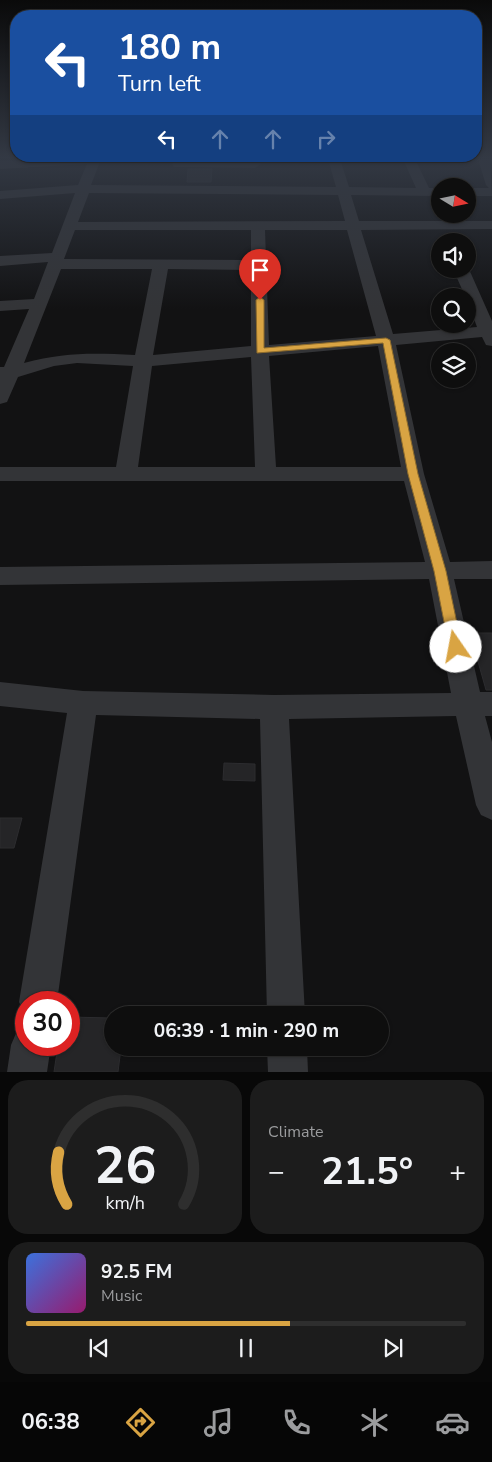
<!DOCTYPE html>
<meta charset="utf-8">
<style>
:root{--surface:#0e0e0e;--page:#1c1c1c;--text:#f1f3f6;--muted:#9b9c9e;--line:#2e2e2e;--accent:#d9a443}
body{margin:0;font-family:"Nunito Sans",sans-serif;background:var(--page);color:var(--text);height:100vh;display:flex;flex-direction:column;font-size:19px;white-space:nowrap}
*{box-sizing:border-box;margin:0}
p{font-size:16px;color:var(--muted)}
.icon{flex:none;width:28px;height:28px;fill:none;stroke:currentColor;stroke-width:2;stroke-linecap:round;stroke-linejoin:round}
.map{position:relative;height:1072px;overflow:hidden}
.panel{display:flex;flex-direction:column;gap:8px;padding:8px;background:#080808;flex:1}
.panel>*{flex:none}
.guide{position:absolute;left:10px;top:10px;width:472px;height:152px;border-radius:20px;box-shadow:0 1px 4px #0004,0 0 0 1px var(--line);background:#1a4fa0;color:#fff;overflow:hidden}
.needle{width:32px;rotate:100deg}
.controls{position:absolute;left:431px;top:178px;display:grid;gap:10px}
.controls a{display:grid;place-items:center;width:45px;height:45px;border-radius:50%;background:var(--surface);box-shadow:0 1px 4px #0004,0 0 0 1px var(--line);font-size:25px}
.speed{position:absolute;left:15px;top:991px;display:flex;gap:10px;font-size:25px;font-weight:700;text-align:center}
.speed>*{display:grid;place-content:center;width:65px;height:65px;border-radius:50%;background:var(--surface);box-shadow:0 1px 4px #0004,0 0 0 1px var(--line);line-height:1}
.speed .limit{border:8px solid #d22;background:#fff;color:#111}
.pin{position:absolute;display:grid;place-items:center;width:42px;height:42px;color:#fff;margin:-51px -21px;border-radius:50% 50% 50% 0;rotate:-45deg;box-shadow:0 0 5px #0007}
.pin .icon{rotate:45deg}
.me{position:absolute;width:55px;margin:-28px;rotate:348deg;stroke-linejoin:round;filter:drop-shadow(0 0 4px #0008)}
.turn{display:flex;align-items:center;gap:18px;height:105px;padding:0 25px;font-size:22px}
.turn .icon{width:65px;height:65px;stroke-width:2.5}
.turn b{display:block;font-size:35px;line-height:42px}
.lanes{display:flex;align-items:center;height:48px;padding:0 25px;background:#0003;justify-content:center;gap:25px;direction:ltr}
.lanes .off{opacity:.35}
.big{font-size:38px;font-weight:700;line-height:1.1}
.panel .card{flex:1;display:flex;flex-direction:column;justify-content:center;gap:8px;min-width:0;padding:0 18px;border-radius:20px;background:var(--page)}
.panel .dial{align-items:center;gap:0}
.dial svg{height:130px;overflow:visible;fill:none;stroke:var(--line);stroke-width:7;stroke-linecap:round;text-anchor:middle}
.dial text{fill:var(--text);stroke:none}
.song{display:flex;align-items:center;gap:15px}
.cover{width:60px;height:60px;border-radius:8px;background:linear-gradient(135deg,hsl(220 70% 55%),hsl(320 70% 35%))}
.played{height:5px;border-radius:2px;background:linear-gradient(90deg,var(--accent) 60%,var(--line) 60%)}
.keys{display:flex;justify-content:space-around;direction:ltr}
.heat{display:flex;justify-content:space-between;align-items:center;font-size:28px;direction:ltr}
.panel .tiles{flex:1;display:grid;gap:8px;grid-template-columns:1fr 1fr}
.card:last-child{grid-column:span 2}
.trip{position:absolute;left:104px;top:1006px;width:285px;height:50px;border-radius:25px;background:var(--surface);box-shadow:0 1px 4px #0004,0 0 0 1px var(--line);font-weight:700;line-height:50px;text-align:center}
.menu{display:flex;height:80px;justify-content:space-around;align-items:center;background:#060606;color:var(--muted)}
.menu .icon{width:35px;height:35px}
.menu .active{color:var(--accent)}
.menu b{font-size:22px;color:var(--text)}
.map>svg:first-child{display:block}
</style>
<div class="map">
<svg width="492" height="1072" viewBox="0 0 492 1072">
<rect width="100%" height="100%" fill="#121213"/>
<path fill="#252527" stroke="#2c2c2f" d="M 188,169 L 212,169 L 211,182 L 187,182 Z
M 470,633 L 492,633 L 492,690 L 486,690 Z
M 224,763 L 255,764 L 255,781 L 223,780 Z
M 0,818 L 22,818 L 14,848 L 0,848 Z
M 69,1017 L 112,1018 L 112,1048 L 121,1048 L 118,1072 L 54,1072 L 58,1045 L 69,1045 Z"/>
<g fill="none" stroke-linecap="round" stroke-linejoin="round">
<path fill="#333437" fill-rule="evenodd" d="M 51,159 L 101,159 L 91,185 L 336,187 L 328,159 L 340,159 L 349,187 L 416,188 L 403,159 L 415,159 L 429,188 L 440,188 L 440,196 L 351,195 L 359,221 L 492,221 L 492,229 L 361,230 L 393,334 L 477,327 L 468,303 L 468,296 L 465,296 L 453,269 L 468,267 L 492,321 L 492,346 L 486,345 L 482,337 L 396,345 L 424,474 L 450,562 L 492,561 L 492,579 L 454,579 L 480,692 L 492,692 L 492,716 L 485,716 L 492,742 L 492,820 L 481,815 L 476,805 L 456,716 L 289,719 L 305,1015 L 267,1015 L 260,719 L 96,715 L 57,1002 L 26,1002 L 26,1016 L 19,1002 L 67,713 L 0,706 L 0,682 L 83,691 L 274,695 L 451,693 L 429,579 L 0,585 L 0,567 L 425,562 L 404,481 L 0,481 L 0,467 L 116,467 L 133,366 L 77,363 L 54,366 L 18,377 L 7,402 L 0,404 L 0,367 L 4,367 L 29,309 L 0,311 L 0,301 L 34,299 L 48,262 L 0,266 L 0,256 L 52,253 L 75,193 L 0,199 L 0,191 L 78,185 L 87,164 L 0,169 L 0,161 ZM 89,193 L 338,195 L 345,221 L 78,222 ZM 75,230 L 251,230 L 251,260 L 64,259 ZM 265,230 L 347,230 L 376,336 L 269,345 ZM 61,269 L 152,269 L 135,355 C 93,353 65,352 24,363 ZM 168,269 L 251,270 L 251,346 L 153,355 ZM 378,346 L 401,467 L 276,467 L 269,356 ZM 251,357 L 255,467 L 138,467 L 152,366 Z
M 478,159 L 490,159 L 492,196 L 468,196 L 468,188 L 489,188 L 486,185 Z
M 178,160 L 255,160 L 261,164 L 255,168 L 174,167 L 172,164 Z
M 26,1027 L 26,1045 L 51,1045 L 47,1072 L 7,1072 L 11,1045 L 17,1031 Z
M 267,1048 L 307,1048 L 308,1072 L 268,1072 Z"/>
</g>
<linearGradient id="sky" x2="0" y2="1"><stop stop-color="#0a0a0a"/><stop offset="0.51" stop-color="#333944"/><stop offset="1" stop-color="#333944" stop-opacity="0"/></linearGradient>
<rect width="492" height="309" fill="url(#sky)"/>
<path fill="#d9a443" stroke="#8d6b2c" d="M 260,297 L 264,300 L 264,348 L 386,338 L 390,340 L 418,474 L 446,571 L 462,647 L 460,651 L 451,651 L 449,647 L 434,571 L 408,474 L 383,343 L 257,353 L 256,300 Z"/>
</svg>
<div class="controls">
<a><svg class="needle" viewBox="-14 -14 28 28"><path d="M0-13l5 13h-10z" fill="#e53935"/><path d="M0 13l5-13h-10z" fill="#9b9c9e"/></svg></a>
<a><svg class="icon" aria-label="sound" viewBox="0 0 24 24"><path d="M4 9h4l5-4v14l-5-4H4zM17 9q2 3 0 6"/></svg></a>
<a><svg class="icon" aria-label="search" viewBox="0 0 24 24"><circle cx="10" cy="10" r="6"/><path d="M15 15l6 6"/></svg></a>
<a><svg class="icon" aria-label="layers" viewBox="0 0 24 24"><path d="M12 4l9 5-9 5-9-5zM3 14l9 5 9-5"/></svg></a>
</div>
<div class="speed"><div class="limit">30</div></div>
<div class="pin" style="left:260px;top:300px;background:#d93025"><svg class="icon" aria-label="arrive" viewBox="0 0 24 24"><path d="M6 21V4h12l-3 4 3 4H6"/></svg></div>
<svg class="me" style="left:456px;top:647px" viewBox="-20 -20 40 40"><circle r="19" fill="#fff"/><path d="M0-13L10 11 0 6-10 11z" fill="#d9a443"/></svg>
<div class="trip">06:39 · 1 min · 290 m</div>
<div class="guide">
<div class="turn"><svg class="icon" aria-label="left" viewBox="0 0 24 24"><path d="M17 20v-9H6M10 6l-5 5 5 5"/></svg><div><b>180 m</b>Turn left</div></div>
<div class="lanes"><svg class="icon" aria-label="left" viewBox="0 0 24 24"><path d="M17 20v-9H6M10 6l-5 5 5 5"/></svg><svg class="icon off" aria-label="ahead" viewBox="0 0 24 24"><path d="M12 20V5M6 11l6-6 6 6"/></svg><svg class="icon off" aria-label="ahead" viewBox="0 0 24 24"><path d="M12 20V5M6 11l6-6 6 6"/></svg><svg class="icon off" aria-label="right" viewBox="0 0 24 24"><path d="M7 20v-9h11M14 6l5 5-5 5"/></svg></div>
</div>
</div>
<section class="panel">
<div class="tiles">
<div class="card dial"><svg viewBox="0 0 100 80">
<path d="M14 69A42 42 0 1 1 86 69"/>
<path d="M14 69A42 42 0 0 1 9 37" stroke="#d9a443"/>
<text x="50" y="56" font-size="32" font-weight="700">26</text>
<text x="50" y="72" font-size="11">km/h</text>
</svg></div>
<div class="card"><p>Climate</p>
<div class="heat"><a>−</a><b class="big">21.5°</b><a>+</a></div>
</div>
<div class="card">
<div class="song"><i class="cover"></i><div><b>92.5 FM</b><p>Music</p></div></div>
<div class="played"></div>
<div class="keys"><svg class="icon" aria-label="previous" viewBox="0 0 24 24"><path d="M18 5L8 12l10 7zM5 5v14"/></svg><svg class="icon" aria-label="pause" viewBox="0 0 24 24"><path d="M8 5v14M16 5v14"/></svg><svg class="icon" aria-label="next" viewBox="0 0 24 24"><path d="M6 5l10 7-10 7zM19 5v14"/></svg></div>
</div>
</div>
</section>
<nav class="menu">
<b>06:38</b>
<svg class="icon active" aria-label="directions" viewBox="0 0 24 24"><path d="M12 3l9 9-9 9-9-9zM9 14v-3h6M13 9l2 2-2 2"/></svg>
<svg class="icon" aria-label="music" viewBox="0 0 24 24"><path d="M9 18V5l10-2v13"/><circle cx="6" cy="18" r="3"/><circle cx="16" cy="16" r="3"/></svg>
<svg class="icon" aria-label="phone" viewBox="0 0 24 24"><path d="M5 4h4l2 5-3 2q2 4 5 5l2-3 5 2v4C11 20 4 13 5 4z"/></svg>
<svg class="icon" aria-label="climate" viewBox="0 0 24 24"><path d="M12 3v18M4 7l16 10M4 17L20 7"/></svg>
<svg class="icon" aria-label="car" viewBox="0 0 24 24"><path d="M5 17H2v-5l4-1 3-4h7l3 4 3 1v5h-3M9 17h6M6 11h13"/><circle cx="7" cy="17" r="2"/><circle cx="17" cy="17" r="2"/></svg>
</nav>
